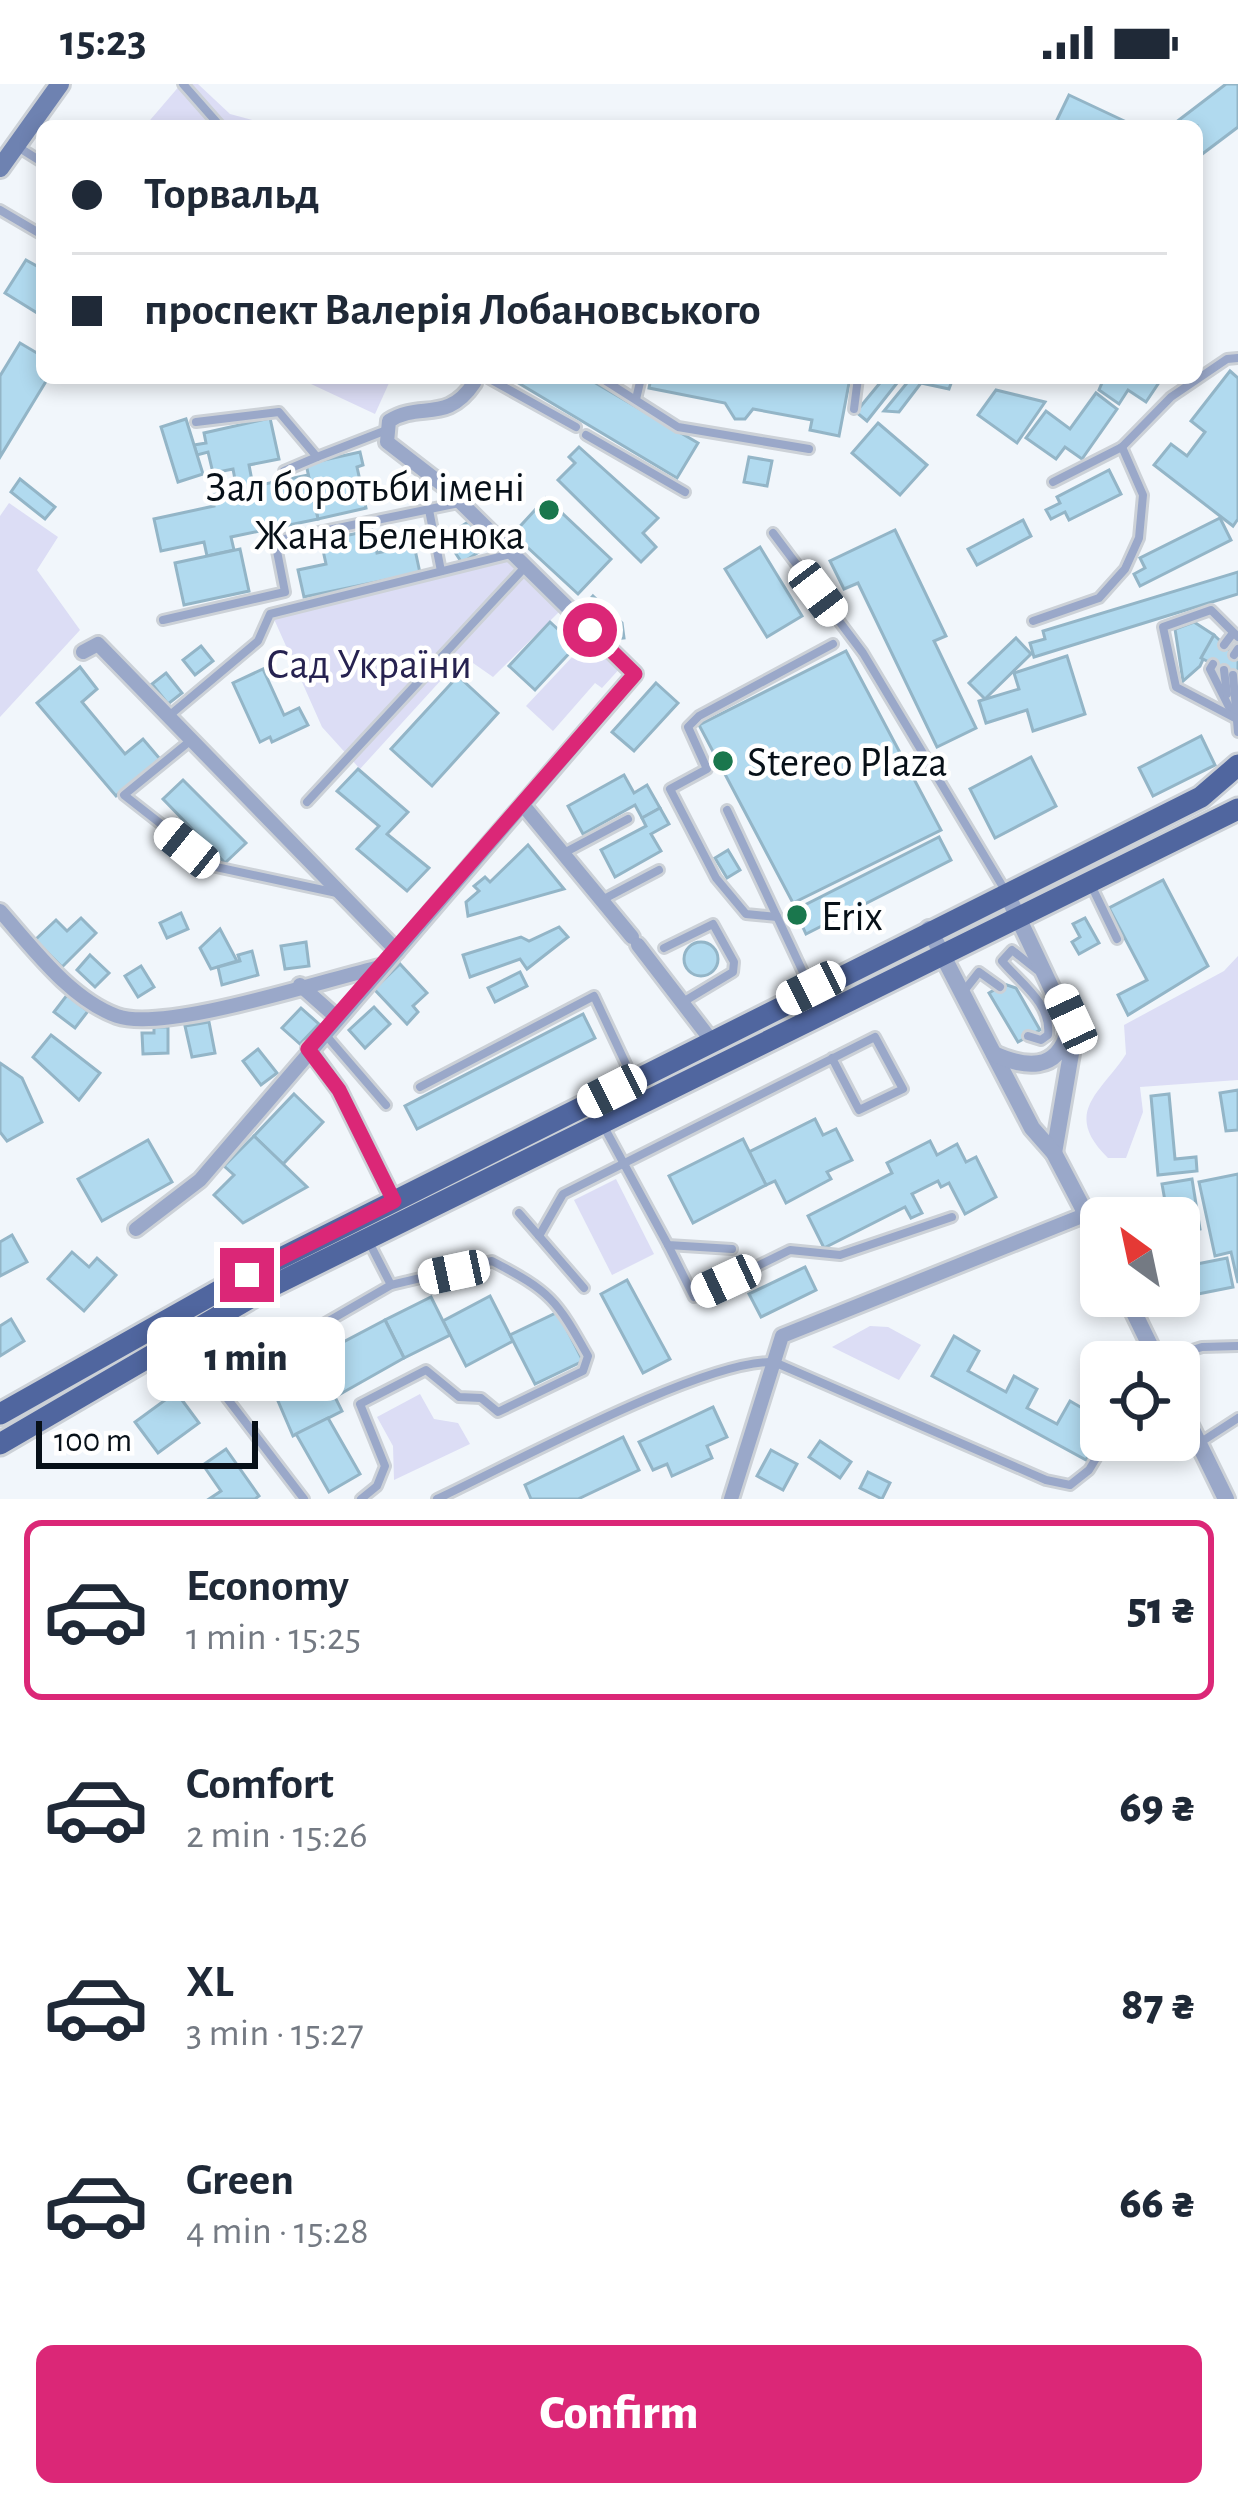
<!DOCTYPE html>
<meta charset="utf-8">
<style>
body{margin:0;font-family:"Alegreya Sans",sans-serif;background:#f6f6f7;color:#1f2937;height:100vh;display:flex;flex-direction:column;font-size:45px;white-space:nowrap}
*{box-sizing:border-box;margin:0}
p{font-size:39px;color:#747a83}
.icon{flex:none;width:66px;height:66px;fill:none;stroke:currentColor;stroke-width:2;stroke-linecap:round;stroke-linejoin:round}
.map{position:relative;height:1415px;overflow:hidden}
.drawer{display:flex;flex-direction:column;background:#fff;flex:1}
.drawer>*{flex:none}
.banner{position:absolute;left:36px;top:36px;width:1167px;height:264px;border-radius:18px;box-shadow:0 6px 18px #0003;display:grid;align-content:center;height:264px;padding:0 36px;background:#fff}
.needle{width:78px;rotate:327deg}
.tools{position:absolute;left:1080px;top:1113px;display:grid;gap:24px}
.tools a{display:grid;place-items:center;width:120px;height:120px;border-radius:18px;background:#fff;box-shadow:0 6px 18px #0003;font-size:60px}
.scale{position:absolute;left:36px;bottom:30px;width:222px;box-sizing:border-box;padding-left:12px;border:6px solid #071018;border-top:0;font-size:33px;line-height:42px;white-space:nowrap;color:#071018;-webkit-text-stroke:9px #fff;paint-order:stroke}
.end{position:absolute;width:54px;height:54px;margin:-27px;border:15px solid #db2777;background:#fff;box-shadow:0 0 0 6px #fff}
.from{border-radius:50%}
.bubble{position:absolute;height:84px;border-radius:18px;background:#fff;box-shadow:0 6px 18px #0003;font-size:39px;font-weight:800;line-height:84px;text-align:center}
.car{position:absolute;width:36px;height:72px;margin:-36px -18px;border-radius:15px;box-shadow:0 0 9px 3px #0007;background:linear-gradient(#fff 24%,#345 0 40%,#fff 0 76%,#345 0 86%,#fff 0)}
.banner b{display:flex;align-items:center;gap:42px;height:114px;font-size:45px}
.banner b+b{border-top:3px solid #e0e1e3}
.banner i{width:30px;height:30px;background:#1f2937}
ul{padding:21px 0 0;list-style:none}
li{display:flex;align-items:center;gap:36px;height:180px;margin:0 24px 18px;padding:0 12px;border:6px solid transparent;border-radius:18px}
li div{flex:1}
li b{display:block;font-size:45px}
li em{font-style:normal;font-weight:800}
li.on{border-color:#db2777}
li>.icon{width:108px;height:108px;stroke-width:1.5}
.button{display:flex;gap:24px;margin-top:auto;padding:24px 36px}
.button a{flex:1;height:138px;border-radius:18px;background:#db2777;color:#fff;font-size:48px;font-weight:800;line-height:138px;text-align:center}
.status{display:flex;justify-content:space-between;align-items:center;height:84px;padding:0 60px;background:#fff;direction:ltr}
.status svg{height:33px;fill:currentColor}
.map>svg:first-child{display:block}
</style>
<div class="status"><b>15:23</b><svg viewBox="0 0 49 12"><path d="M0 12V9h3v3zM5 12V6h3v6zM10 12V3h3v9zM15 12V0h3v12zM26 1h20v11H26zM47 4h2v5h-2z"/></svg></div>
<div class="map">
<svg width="1238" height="1415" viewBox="0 0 1238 1415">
<rect width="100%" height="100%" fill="#f1f6fb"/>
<g fill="#dcddf5">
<polygon points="181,0 198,0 230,30 274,42 145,42"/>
<polygon points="314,294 377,294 389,299 375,330 311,300"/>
<polygon points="9,419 58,453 37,486 80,546 0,633 0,432"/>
<polygon points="508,475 560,527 493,593 463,572 360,685 322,643 274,535"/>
<polygon points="590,554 621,583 602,604 595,599 553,647 526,622"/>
<path d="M1238,872V996L1140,1003L1143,1028L1126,1074H1108C1061,1028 1102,1008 1126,970L1124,941L1224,887Z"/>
<polygon points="616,1095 654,1170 612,1191 574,1116"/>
<polygon points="870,1242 888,1243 921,1261 899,1296 832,1263"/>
<polygon points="420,1310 434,1335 458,1339 470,1360 394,1396 393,1362 377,1333"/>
</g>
<g fill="#b1daef" stroke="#93b5c7" stroke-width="3">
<polygon points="1226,0 1238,0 1238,43 1197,74 1197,42 1171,42"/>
<polygon points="1069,11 1135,42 1054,42"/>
<polygon points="26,176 42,185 42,232 5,209"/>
<polygon points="20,259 42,272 42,294 48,294 0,373 0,292"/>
<polygon points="1230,287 1238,294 1238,435 1233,442 1154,381 1171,360 1187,372 1205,348 1191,337"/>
<polygon points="510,294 587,294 698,359 677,394"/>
<polygon points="651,294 850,294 839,352 810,346 812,336 753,325 745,335 735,335 725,319 649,304"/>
<polygon points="884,294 901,294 867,337 856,328"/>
<polygon points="911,294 953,294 949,305 921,299 899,328 884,327"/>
<polygon points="1104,294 1162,294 1146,318 1128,306 1119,320 1099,306"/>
<polygon points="996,306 1045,318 1017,359 978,331"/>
<polygon points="1096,309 1117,325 1082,375 1065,363 1056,375 1026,354 1046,327 1070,345"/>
<polygon points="270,334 279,375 249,381 253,402 237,406 233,385 213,389 208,368 197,371 194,361 206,359 204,349"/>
<polygon points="186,335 203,390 178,398 161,343"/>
<polygon points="878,339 927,381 900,411 852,369"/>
<polygon points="579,363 658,434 643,449 656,463 641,478 558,396 575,379 569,373"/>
<polygon points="360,368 363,381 357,383 366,424 318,435 306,380"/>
<polygon points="749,373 772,377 767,402 744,398"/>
<polygon points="1109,386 1121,410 1069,436 1065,428 1051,435 1046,426 1060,419 1057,413"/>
<polygon points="308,391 318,435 231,453 234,466 207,472 204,458 161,467 154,435 214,422 212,411"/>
<polygon points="20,395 55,423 45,435 11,408"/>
<polygon points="546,414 611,475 578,510 513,450"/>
<polygon points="1220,434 1231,456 1140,502 1134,490 1145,484 1140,474"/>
<polygon points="471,436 488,462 462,479 445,453"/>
<polygon points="1023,436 1031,452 977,481 968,465"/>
<polygon points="372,446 377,469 396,465 393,450 411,447 420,489 304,513 298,486 326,480 321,457"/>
<polygon points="895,446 946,552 934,557 976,644 937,663 858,499 844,505 830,477"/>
<polygon points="760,463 802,532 767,553 725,485"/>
<polygon points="240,465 249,507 184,521 175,479"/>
<polygon points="1238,488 1238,510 1034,573 1030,559 1045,555 1043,547"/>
<polygon points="593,512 622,539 624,554 614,555 614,548 585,521"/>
<polygon points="550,538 576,562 535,606 509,582"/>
<polygon points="1194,538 1214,551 1200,582 1183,597 1175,545"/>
<polygon points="1214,551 1238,574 1238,593 1201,574"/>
<polygon points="1016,554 1031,570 985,615 969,599"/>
<polygon points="201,562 213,577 195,591 183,576"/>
<polygon points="846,567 941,746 793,819 699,641"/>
<polygon points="1067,572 1085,630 1033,647 1027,626 986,639 979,617 1019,605 1014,589"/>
<polygon points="80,583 97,605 82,618 125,670 143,655 160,675 116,712 37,619"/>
<polygon points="263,585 284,631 299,624 308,641 272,658 270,653 260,658 233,599"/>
<polygon points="166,589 182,609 168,620 152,600"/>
<polygon points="458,592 498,629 432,702 391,665"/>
<polygon points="656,599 678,619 634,667 612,648"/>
<polygon points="1201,652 1215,681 1153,712 1139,684"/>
<polygon points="1031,673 1056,722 995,754 970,705"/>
<polygon points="358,685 408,728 387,750 429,784 407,807 357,765 379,742 337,707"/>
<polygon points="624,691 634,709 647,701 660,724 642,734 635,721 583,750 568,722"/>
<polygon points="183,696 246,759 225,779 163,715"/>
<polygon points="660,724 669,740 651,750 661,767 615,793 601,766 646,742 642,734"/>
<polygon points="939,753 951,776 806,850 795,826"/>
<polygon points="528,761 564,805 468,832 466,818 479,807 474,802 485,793 490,798"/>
<polygon points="728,766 740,786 727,794 715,774"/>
<polygon points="1163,796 1208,882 1128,931 1118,911 1147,896 1109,824"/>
<polygon points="181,829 188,845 167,854 160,839"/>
<polygon points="81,834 96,849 62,883 35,856 56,836 67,847"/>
<polygon points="1085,834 1099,859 1079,870 1072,858 1080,853 1073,840"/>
<polygon points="559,843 568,853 527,885 520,875 470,893 463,871 521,853 529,857"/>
<polygon points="220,845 237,877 211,885 200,864"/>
<polygon points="306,858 309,882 285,885 281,862"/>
<circle cx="701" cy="875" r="17"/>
<polygon points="252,867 258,891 222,901 218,883 240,877 238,871"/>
<polygon points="90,871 109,889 95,903 77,886"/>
<polygon points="400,880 427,909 413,922 418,928 407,940 374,905"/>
<polygon points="141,882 154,903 138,913 125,892"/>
<polygon points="520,888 527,902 495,918 488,904"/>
<polygon points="1004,900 1016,904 1040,946 1018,958 989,909"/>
<polygon points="67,911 88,927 75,944 54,928"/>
<polygon points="374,923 390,940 365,964 349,946"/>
<polygon points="301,924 319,940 300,960 282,944"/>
<polygon points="583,930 595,954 417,1045 405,1022"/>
<polygon points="209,938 215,969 192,973 185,942"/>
<polygon points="154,943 168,943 168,969 143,970 142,949 154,949"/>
<polygon points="51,951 100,989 79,1016 33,973"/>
<polygon points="258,965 277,989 261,1001 243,977"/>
<polygon points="0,979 22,994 42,1038 7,1057 0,1048"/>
<polygon points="1238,1006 1238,1046 1226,1047 1220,1009"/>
<polygon points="294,1010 323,1038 283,1080 254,1052"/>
<polygon points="1169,1010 1175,1075 1196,1073 1197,1087 1158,1091 1151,1012"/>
<polygon points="815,1035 823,1051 836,1045 852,1076 827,1088 831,1095 786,1119 775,1097 766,1101 749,1068"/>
<polygon points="254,1052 307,1103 243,1139 214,1111 234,1091 224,1082"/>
<polygon points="743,1055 766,1101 693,1139 669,1092"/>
<polygon points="148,1056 172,1098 102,1137 78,1095"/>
<polygon points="930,1057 937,1071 957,1060 966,1078 976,1073 996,1113 965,1130 949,1099 941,1103 938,1097 912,1110 922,1129 911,1134 905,1123 824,1164 808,1132 892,1089 887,1079"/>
<polygon points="1238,1090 1238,1199 1231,1168 1215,1172 1199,1098"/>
<polygon points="1192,1095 1200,1145 1179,1149 1179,1134 1168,1134 1162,1100"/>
<polygon points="12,1151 27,1178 0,1192 0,1158"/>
<polygon points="72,1168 89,1183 97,1174 116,1191 84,1227 48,1195"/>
<polygon points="1227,1174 1233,1203 1188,1212 1182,1183"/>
<polygon points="805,1183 816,1206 761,1233 749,1210"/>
<polygon points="627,1196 670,1275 643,1289 601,1210"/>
<polygon points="490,1212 513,1257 466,1282 443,1237"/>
<polygon points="431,1213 450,1251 404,1274 385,1236"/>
<polygon points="558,1228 583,1277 535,1300 510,1251"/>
<polygon points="11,1235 24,1257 0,1272 0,1242"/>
<polygon points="385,1236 404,1274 335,1313 315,1273"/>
<polygon points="954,1252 979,1267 968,1287 1006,1308 1014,1292 1037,1305 1027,1324 1057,1340 1070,1317 1101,1335 1101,1348 1086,1376 932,1292"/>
<polygon points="315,1273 342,1327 293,1352 272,1303 287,1283"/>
<polygon points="176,1308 199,1339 158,1369 135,1338"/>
<polygon points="713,1323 727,1353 707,1362 712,1374 672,1392 667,1380 653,1386 639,1358"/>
<polygon points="328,1334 360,1390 329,1408 296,1350"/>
<polygon points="623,1353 639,1386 578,1415 531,1415 525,1401"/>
<polygon points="820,1357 851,1378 840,1394 809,1373"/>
<polygon points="226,1365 259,1412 255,1415 209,1415 221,1407 203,1381"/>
<polygon points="771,1366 797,1380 783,1406 757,1392"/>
<polygon points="868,1388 890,1399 882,1415 860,1404"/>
</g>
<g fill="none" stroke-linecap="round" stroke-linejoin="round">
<defs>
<g id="service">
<polyline points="183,0 220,42"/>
<polyline points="18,63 42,78"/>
<polyline points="0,126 39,149 42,145"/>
<polyline points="488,294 576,343"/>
<polyline points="601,294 678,343 809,365"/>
<polyline points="636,315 641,294"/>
<polyline points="854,325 858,294"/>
<polyline points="196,338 279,328 317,373 384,347"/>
<polyline points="586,351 685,408"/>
<polyline points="284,387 317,373"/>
<polyline points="1053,398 1122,363 1171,313 1227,275 1238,274"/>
<polyline points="429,426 441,487"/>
<polyline points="773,449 863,569 1006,808"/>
<polyline points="163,536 285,508 275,457 459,419"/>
<polyline points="1033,537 1099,514 1125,485 1139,454 1143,411 1122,363"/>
<polyline points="1224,561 1233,549"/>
<polyline points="1234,571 1238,565"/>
<polyline points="1213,580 1210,585 1234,633"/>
<polyline points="1224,586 1227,610"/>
<polyline points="1233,591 1238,648"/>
<polyline points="170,631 258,557 270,530 511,470"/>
<polyline points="1235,634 1176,603 1163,543 1211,526 1238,553"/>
<polyline points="190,657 124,711 216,783 337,809"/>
<polyline points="307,718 526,482"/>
<polyline points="727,726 810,903"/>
<polyline points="562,770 628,735"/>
<polyline points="1092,803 1117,855"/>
<polyline points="602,816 659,786"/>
<polyline points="777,833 746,830 716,794 670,705 707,685 688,643 699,632 833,560"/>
<polyline points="664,864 713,840 734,878 733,888 683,918"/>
<polyline points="964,907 979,888 1000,903"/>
<polyline points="324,949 386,1021"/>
<path d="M1028,952L1041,956L1048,951C1052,919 1018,897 1002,877L1012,866L1037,886"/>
<polyline points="420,1003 594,912 633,995"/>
<polyline points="591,1019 668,1161 732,1165"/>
<polyline points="519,1129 584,1204"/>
<polyline points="539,1152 563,1110 875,953 903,1005 859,1026 832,974"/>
<polyline points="370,1160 391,1201"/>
<polyline points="668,1161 694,1213 790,1166 840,1171 952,1133"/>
<polyline points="181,1254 304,1415"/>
<polyline points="1158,1277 1202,1263 1238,1262"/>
<path d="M216,1302L391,1201L492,1177C551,1208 556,1215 588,1272L583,1287L498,1328L481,1314L459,1313L426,1286L360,1320L385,1382L377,1402L361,1415"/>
<polyline points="1201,1358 1238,1334"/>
<path d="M437,1415C510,1381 704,1275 774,1278L1046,1396L1070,1401L1089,1386L1107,1356"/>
</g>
<g id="minor">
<polyline points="83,568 98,560 397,867"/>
<polyline points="523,721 632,853"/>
<path d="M0,827C32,863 70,915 117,932C165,949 324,896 380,883"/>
<polyline points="638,861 711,956"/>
<polyline points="300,901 336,933"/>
<polyline points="309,965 339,1006 394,1117"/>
<path d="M136,1145L200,1096L635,590L444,402L387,358L389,337C420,317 447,340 474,299L471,294"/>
<polyline points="731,1415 782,1252 1087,1130"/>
</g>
<g id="tertiary">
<polyline points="1006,808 1074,952 1054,1069"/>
<polyline points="929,845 1032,1044 1054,1069 1101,1159"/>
<path d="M994,970C1025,984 1057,988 1068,948"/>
<polyline points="1126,1212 1158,1278"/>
<polyline points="1179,1319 1226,1415"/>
</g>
<polyline id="secondary" points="0,84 60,0"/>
<g id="primary">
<polyline points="0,1330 247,1191 1201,713 1238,681"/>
<polyline points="0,1360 262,1207 1238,725"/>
</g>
</defs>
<use href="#service" stroke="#ccd1d7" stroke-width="14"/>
<use href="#minor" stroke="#ccd1d7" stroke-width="20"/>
<use href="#tertiary" stroke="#ccd1d7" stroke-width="22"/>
<use href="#secondary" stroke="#ccd1d7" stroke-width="24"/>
<use href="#primary" stroke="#ccd1d7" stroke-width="27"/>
<use href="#service" stroke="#9aa8c9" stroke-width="8"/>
<use href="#minor" stroke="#9aa8c9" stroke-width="14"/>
<use href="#tertiary" stroke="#9aa8c9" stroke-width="16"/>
<use href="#secondary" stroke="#6e82b1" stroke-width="18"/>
<use href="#primary" stroke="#50669f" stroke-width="21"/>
</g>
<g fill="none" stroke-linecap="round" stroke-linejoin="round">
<polyline stroke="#db2777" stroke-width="15" points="247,1191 394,1117 339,1006 308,965 635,590 590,546"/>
</g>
<g fill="#1a774d" stroke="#fff" stroke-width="4.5">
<circle cx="549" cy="426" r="12"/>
<circle cx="723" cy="677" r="12"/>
<circle cx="797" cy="831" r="12"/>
</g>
<g text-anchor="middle" stroke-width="9" stroke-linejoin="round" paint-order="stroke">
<g font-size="42" fill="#071018" stroke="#fff" text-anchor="start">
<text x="525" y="417" text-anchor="end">Зал боротьби імені<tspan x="525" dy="48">Жана Беленюка</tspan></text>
<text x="747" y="692">Stereo Plaza</text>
<text x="821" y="846">Erix</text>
</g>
<g font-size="42" fill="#262250" stroke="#fff">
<text x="369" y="594">Сад України</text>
</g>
</g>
</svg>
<div class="tools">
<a><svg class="needle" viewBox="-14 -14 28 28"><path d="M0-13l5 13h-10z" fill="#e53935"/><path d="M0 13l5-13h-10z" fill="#747a83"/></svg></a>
<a><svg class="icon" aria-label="locate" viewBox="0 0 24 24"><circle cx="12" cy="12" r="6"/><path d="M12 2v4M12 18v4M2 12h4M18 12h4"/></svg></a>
</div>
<div class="scale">100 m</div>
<i class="end from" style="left:590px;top:546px"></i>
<i class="end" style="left:247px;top:1191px"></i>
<div class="bubble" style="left:147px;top:1233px;width:198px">1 min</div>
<i class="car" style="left:818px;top:509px;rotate:143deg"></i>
<i class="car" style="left:187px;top:764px;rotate:309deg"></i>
<i class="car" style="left:811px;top:904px;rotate:243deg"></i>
<i class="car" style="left:1071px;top:935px;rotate:335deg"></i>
<i class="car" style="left:612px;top:1007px;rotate:243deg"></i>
<i class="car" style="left:454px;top:1188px;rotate:258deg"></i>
<i class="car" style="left:726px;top:1197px;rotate:245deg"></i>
<div class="banner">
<b><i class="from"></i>Торвальд</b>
<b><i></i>проспект Валерія Лобановського</b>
</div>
</div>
<section class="drawer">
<ul>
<li class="on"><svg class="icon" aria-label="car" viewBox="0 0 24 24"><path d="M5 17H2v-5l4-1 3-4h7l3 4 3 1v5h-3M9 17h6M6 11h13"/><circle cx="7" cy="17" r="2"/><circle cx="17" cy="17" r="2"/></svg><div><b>Economy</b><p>1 min · 15:25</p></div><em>51 ₴</em></li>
<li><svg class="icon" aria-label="car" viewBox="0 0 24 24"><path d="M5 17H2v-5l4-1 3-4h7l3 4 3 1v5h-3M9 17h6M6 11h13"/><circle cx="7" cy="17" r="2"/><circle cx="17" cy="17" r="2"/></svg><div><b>Comfort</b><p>2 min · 15:26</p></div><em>69 ₴</em></li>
<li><svg class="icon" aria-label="car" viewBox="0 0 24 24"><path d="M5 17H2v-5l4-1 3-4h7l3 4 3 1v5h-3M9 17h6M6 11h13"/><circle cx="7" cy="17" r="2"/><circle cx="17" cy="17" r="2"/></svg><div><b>XL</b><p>3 min · 15:27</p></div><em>87 ₴</em></li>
<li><svg class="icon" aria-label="car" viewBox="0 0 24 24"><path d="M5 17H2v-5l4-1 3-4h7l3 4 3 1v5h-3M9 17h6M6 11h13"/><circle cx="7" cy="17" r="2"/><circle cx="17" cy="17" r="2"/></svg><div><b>Green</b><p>4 min · 15:28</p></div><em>66 ₴</em></li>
</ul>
<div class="button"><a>Confirm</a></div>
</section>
